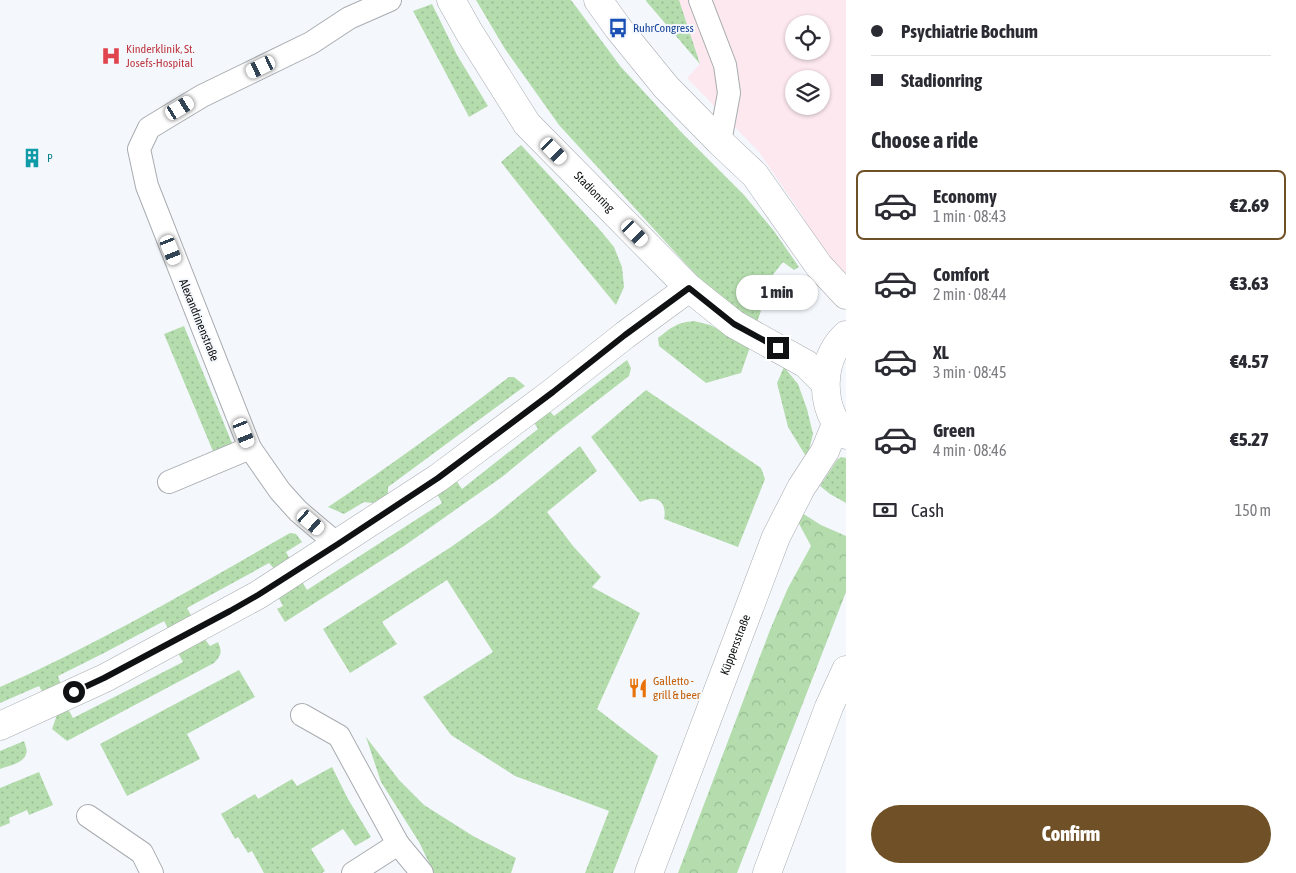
<!DOCTYPE html>
<meta charset="utf-8">
<style>
body{margin:0;font-family:"Asap Condensed",sans-serif;background:#f7f7f7;color:#2b2b33;height:100vh;display:flex;flex-direction:column;font-size:19px;white-space:nowrap}
*{box-sizing:border-box;margin:0}
p{font-size:16px;color:#7c7c81}
.icon{flex:none;width:28px;height:28px;fill:none;stroke:currentColor;stroke-width:2;stroke-linecap:round;stroke-linejoin:round}
.map{position:relative;flex:1;overflow:hidden}
.drawer{display:flex;flex-direction:column;background:#fff;width:450px}
.drawer>*{flex:none}
.top-card{display:grid;align-content:center;height:110px;padding:0 25px;background:#fff}
.buttons{position:absolute;left:785px;top:15px;display:grid;gap:10px}
.buttons a{display:grid;place-items:center;width:45px;height:45px;border-radius:50%;background:#fff;box-shadow:0 1px 4px #0004;font-size:25px}
.end{position:absolute;width:22px;height:22px;margin:-11px;border:6px solid #0f1112;background:#fff;box-shadow:0 0 0 2px #fff}
.from{border-radius:50%}
.bubble{position:absolute;height:35px;border-radius:18px;background:#fff;box-shadow:0 1px 4px #0004;font-size:16px;font-weight:800;line-height:35px;text-align:center}
.car{position:absolute;width:15px;height:30px;margin:-15px -8px;border-radius:6px;box-shadow:0 0 4px 1px #0007;background:linear-gradient(#fff 24%,#345 0 40%,#fff 0 76%,#345 0 86%,#fff 0)}
.top-card b{display:flex;align-items:center;gap:18px;height:48px;font-size:19px}
.top-card b+b{border-top:1px solid #e1e1e2}
.top-card i{width:12px;height:12px;background:#2b2b33}
ul{padding:0;list-style:none}
li{display:flex;align-items:center;gap:15px;height:70px;margin:0 10px 8px;padding:0 15px;border:2px solid transparent;border-radius:8px}
li div{flex:1}
li b{display:block;font-size:19px}
li em{font-style:normal;font-weight:800}
li.selected{border-color:#705026}
li>.icon{width:45px;height:45px;stroke-width:1.5}
h2{padding:0 25px;font-size:22px;line-height:60px}
.pay{display:flex;align-items:center;gap:12px;height:55px;padding:0 25px;font-size:19px}
.pay p{margin-inline-start:auto}
.cta{display:flex;gap:10px;margin-top:auto;padding:10px 25px}
.cta a{flex:1;height:58px;border-radius:30px;background:#705026;color:#fff;font-size:20px;font-weight:800;line-height:58px;text-align:center}
main{display:flex;flex:1;min-height:0}
.map>svg:first-child{display:block}
</style>
<main>
<div class="map">
<svg width="846" height="873" viewBox="0 0 846 873">
<defs>
<pattern id="grass-dots" width="8" height="8" patternUnits="userSpaceOnUse" patternTransform="scale(1.25)"><rect width="8" height="8" fill="#b4dcad"/><path d="M2 2h.1M6 6h.1" fill="none" stroke="#9abc94" stroke-width="1.8" stroke-linecap="round"/></pattern>
<pattern id="park-crowns" width="20" height="18" patternUnits="userSpaceOnUse" patternTransform="scale(1.25)"><rect width="20" height="18" fill="#b4dcad"/><path d="M2 6a3 3 0 1 1 6 0M12 15a3 3 0 1 1 6 0" fill="none" stroke="#9abc94"/></pattern>
</defs>
<rect width="100%" height="100%" fill="#f4f8fd"/>
<path fill="#fce8ee" fill-rule="evenodd" d="M679,0H846V274L821,248L802,215L759,152L687,78L700,64ZM794,24H821V51H794ZM794,79H821V106H794Z"/>
<g fill="url(#grass-dots)">
<polygon points="476,0 571,0 621,67 681,132 744,195 774,231 799,267 794,270 783,262 751,302 761,311 757,322 736,310 717,296 684,262 559,125 505,49"/>
<polygon points="646,0 679,0 700,64 646,1"/>
<polygon points="432,4 457,55 488,106 469,117 413,11"/>
<polygon points="521,145 600,230 614,247 622,267 624,287 616,305 557,233 501,162"/>
<path d="M694,321L710,325L750,347L741,373L706,383L659,346L658,338C672,327 676,323 694,321Z"/>
<polygon points="184,326 234,448 215,456 164,334"/>
<polygon points="627,360 631,368 629,376 557,432 502,477 404,546 285,622 277,609 283,606 277,595 301,580 307,590 442,503 437,494 456,480 462,489 538,429 533,421 548,409 554,416"/>
<polygon points="784,367 798,384 807,409 813,434 807,458 788,427 777,383"/>
<path d="M509,377H514L525,386L388,487V494C381,502 375,504 364,502L344,514L328,507C390,466 450,422 509,377Z"/>
<path d="M646,390L761,468L765,479L738,547L664,519C666,511 664,499 653,499C649,498 644,501 640,502L591,437Z"/>
<polygon points="580,446 597,471 547,512 573,546 601,577 592,587 640,613 597,709 658,756 613,873 585,873 609,811 515,776 451,735 423,697 493,652 447,580 382,622 397,644 350,673 323,629 451,547 493,517"/>
<polygon points="841,457 846,458 846,503 830,494 820,486 837,460"/>
<path d="M290,533L296,534L302,542L286,552L291,561L277,572L269,563L187,608L193,619L170,632L164,621L104,653L58,676L61,685L44,695L39,686L0,703V687C100,643 195,587 290,533Z"/>
<path d="M204,638L210,646L218,642C222,651 222,655 214,663L67,741L52,729L58,712L67,707L73,718L183,662L178,653Z"/>
<polygon points="239,670 255,697 187,734 200,759 127,796 100,744"/>
<polygon points="366,737 399,780 424,805 473,836 516,858 511,873 434,873 419,842 381,782"/>
<path d="M24,741C25,745 28,750 26,754C24,763 8,766 0,769V751Z"/>
<polygon points="332,767 348,799 371,837 355,846 343,829 311,849 325,871 322,873 264,873 252,851 248,853 238,837 235,839 221,814 255,794 258,799 292,779 297,786"/>
<polygon points="39,772 53,805 29,815 27,810 9,818 10,823 0,827 0,788"/>
</g>
<polygon fill="url(#park-crowns)" points="802,513 821,525 846,536 846,592 737,873 678,873 770,630 788,588 811,546 797,520"/>
<g fill="none" stroke-linecap="round" stroke-linejoin="round">
<defs>
<g id="lane">
<polyline points="700,0 725,65 729,93 720,142"/>
<polyline points="169,482 250,448"/>
<polyline points="337,544 298,511 280,491 250,448 147,186 139,149 149,128 202,96 311,43 349,18 390,0"/>
<polyline points="302,715 339,736 398,844"/>
<polyline points="88,816 142,853 152,873"/>
<polyline points="353,873 398,844 422,873"/>
</g>
<g id="street">
<polyline points="0,726 105,678 258,595 438,478 553,392 625,335 689,288"/>
<path id="s1" d="M649,873L776,537L801,488L825,451L836,424"/>
<polyline points="767,873 829,707 846,670"/>
</g>
<g id="secondary">
<path id="s2" d="M451,0L469,32L527,124L689,288L734,324L806,364L825,383"/>
<polyline points="598,0 618,28 666,87 720,142 755,175 819,266 846,295"/>
<path d="M846,335C843,338 840,341 838,344C822,366 822,400 836,423C838,427 843,431 846,435"/>
</g>
</defs>
<use href="#lane" stroke="#a8acb0" stroke-width="24"/>
<use href="#street" stroke="#a8acb0" stroke-width="29"/>
<use href="#secondary" stroke="#a8acb0" stroke-width="29"/>
<use href="#lane" stroke="#fff" stroke-width="22"/>
<use href="#street" stroke="#fff" stroke-width="28"/>
<use href="#secondary" stroke="#fff" stroke-width="28"/>
</g>
<g fill="none" stroke-linecap="round" stroke-linejoin="round">
<polyline stroke="#0f1112" stroke-width="6" points="74,692 104,678 230,611 258,595 338,544 438,478 553,392 625,335 689,288 734,324 778,348"/>
</g>
<defs>
<symbol id="bus-bare" viewBox="-9 -9 18 18"><path d="M-5-6H5V4H4V6H2V4H-2V6H-4V4H-5ZM-3.5-4V0h7V-4ZM-3.5 1.2v1.5H-2V1.2ZM2 1.2v1.5H3.5V1.2Z" fill="#1a4fb4" stroke="#f4f8fd" stroke-width="2.5" paint-order="stroke"/></symbol>
<symbol id="hospital-bare" viewBox="-9 -9 18 18"><path d="M-5-5h3v3.5h4V-5h3V5h-3V1.5h-4V5h-3Z" fill="#e0444e" stroke="#f4f8fd" stroke-width="2.5" paint-order="stroke"/></symbol>
<symbol id="building-bare" viewBox="-9 -9 18 18"><path d="M-4-6H4V6H1V3H-1V6H-4ZM-2.5-4.3h1.7v1.8h-1.7ZM.8-4.3h1.7v1.8H.8ZM-2.5-1h1.7V.8h-1.7ZM.8-1h1.7V.8H.8Z" fill="#0f9aa8" stroke="#f4f8fd" stroke-width="2.5" paint-order="stroke"/></symbol>
<symbol id="restaurant-bare" viewBox="-9 -9 18 18"><path d="M-5-6h1v4h1v-4h1v4h1v-4h1v5L-1.5 .5V6h-2V.5L-5-1ZM5-6V6H3V1.5H1.5Q1.5-4 5-6Z" fill="#e8710a" stroke="#f4f8fd" stroke-width="2.5" paint-order="stroke"/></symbol>
</defs>
<g fill-rule="evenodd">
<use href="#bus-bare" x="604" y="14" width="28" height="28"/>
<use href="#hospital-bare" x="97" y="42" width="28" height="28"/>
<use href="#building-bare" x="18" y="144" width="28" height="28"/>
<use href="#restaurant-bare" x="624" y="674" width="28" height="28"/>
</g>
<g text-anchor="middle" stroke-width="4" stroke-linejoin="round" paint-order="stroke">
<g font-size="12" fill="#164399" stroke="#f4f8fd" text-anchor="start">
<text x="633" y="32">RuhrCongress</text>
</g>
<g font-size="12" fill="#be3a42" stroke="#f4f8fd" text-anchor="start">
<text x="126" y="53">Kinderklinik, St.<tspan x="126" dy="14">Josefs-Hospital</tspan></text>
</g>
<g font-size="12" fill="#0d838f" stroke="#f4f8fd" text-anchor="start">
<text x="47" y="162">P</text>
</g>
<g font-size="12" fill="#0f1112" stroke="#f4f8fd">
<text dy="4" stroke="none"><textPath href="#s2" startOffset="241">Stadionring</textPath></text>
<text transform="translate(199 320) rotate(68)" y="4">Alexandrinenstraße</text>
<text dy="4" stroke="none"><textPath href="#s1" startOffset="244">Küppersstraße</textPath></text>
</g>
<g font-size="12" fill="#c56008" stroke="#f4f8fd" text-anchor="start">
<text x="653" y="685">Galletto -<tspan x="653" dy="14">grill &amp; beer</tspan></text>
</g>
</g>
</svg>
<div class="buttons">
<a><svg class="icon" aria-label="locate" viewBox="0 0 24 24"><circle cx="12" cy="12" r="6"/><path d="M12 2v4M12 18v4M2 12h4M18 12h4"/></svg></a>
<a><svg class="icon" aria-label="layers" viewBox="0 0 24 24"><path d="M12 4l9 5-9 5-9-5zM3 14l9 5 9-5"/></svg></a>
</div>
<i class="end from" style="left:74px;top:692px"></i>
<i class="end" style="left:778px;top:348px"></i>
<div class="bubble" style="left:736px;top:275px;width:82px">1 min</div>
<i class="car" style="left:261px;top:67px;rotate:244deg"></i>
<i class="car" style="left:180px;top:108px;rotate:59deg"></i>
<i class="car" style="left:554px;top:151px;rotate:136deg"></i>
<i class="car" style="left:635px;top:233px;rotate:136deg"></i>
<i class="car" style="left:171px;top:250px;rotate:158deg"></i>
<i class="car" style="left:244px;top:433px;rotate:158deg"></i>
<i class="car" style="left:311px;top:522px;rotate:131deg"></i>
</div>
<section class="drawer">
<div class="top-card">
<b><i class="from"></i>Psychiatrie Bochum</b>
<b><i></i>Stadionring</b>
</div>
<h2>Choose a ride</h2>
<ul>
<li class="selected"><svg class="icon" aria-label="car" viewBox="0 0 24 24"><path d="M5 17H2v-5l4-1 3-4h7l3 4 3 1v5h-3M9 17h6M6 11h13"/><circle cx="7" cy="17" r="2"/><circle cx="17" cy="17" r="2"/></svg><div><b>Economy</b><p>1 min · 08:43</p></div><em>€2.69</em></li>
<li><svg class="icon" aria-label="car" viewBox="0 0 24 24"><path d="M5 17H2v-5l4-1 3-4h7l3 4 3 1v5h-3M9 17h6M6 11h13"/><circle cx="7" cy="17" r="2"/><circle cx="17" cy="17" r="2"/></svg><div><b>Comfort</b><p>2 min · 08:44</p></div><em>€3.63</em></li>
<li><svg class="icon" aria-label="car" viewBox="0 0 24 24"><path d="M5 17H2v-5l4-1 3-4h7l3 4 3 1v5h-3M9 17h6M6 11h13"/><circle cx="7" cy="17" r="2"/><circle cx="17" cy="17" r="2"/></svg><div><b>XL</b><p>3 min · 08:45</p></div><em>€4.57</em></li>
<li><svg class="icon" aria-label="car" viewBox="0 0 24 24"><path d="M5 17H2v-5l4-1 3-4h7l3 4 3 1v5h-3M9 17h6M6 11h13"/><circle cx="7" cy="17" r="2"/><circle cx="17" cy="17" r="2"/></svg><div><b>Green</b><p>4 min · 08:46</p></div><em>€5.27</em></li>
</ul>
<div class="pay"><svg class="icon" aria-label="cash" viewBox="0 0 24 24"><path d="M3 7h18v10H3z"/><circle cx="12" cy="12" r="2"/></svg>Cash<p>150 m</p></div>
<div class="cta"><a>Confirm</a></div>
</section>
</main>
